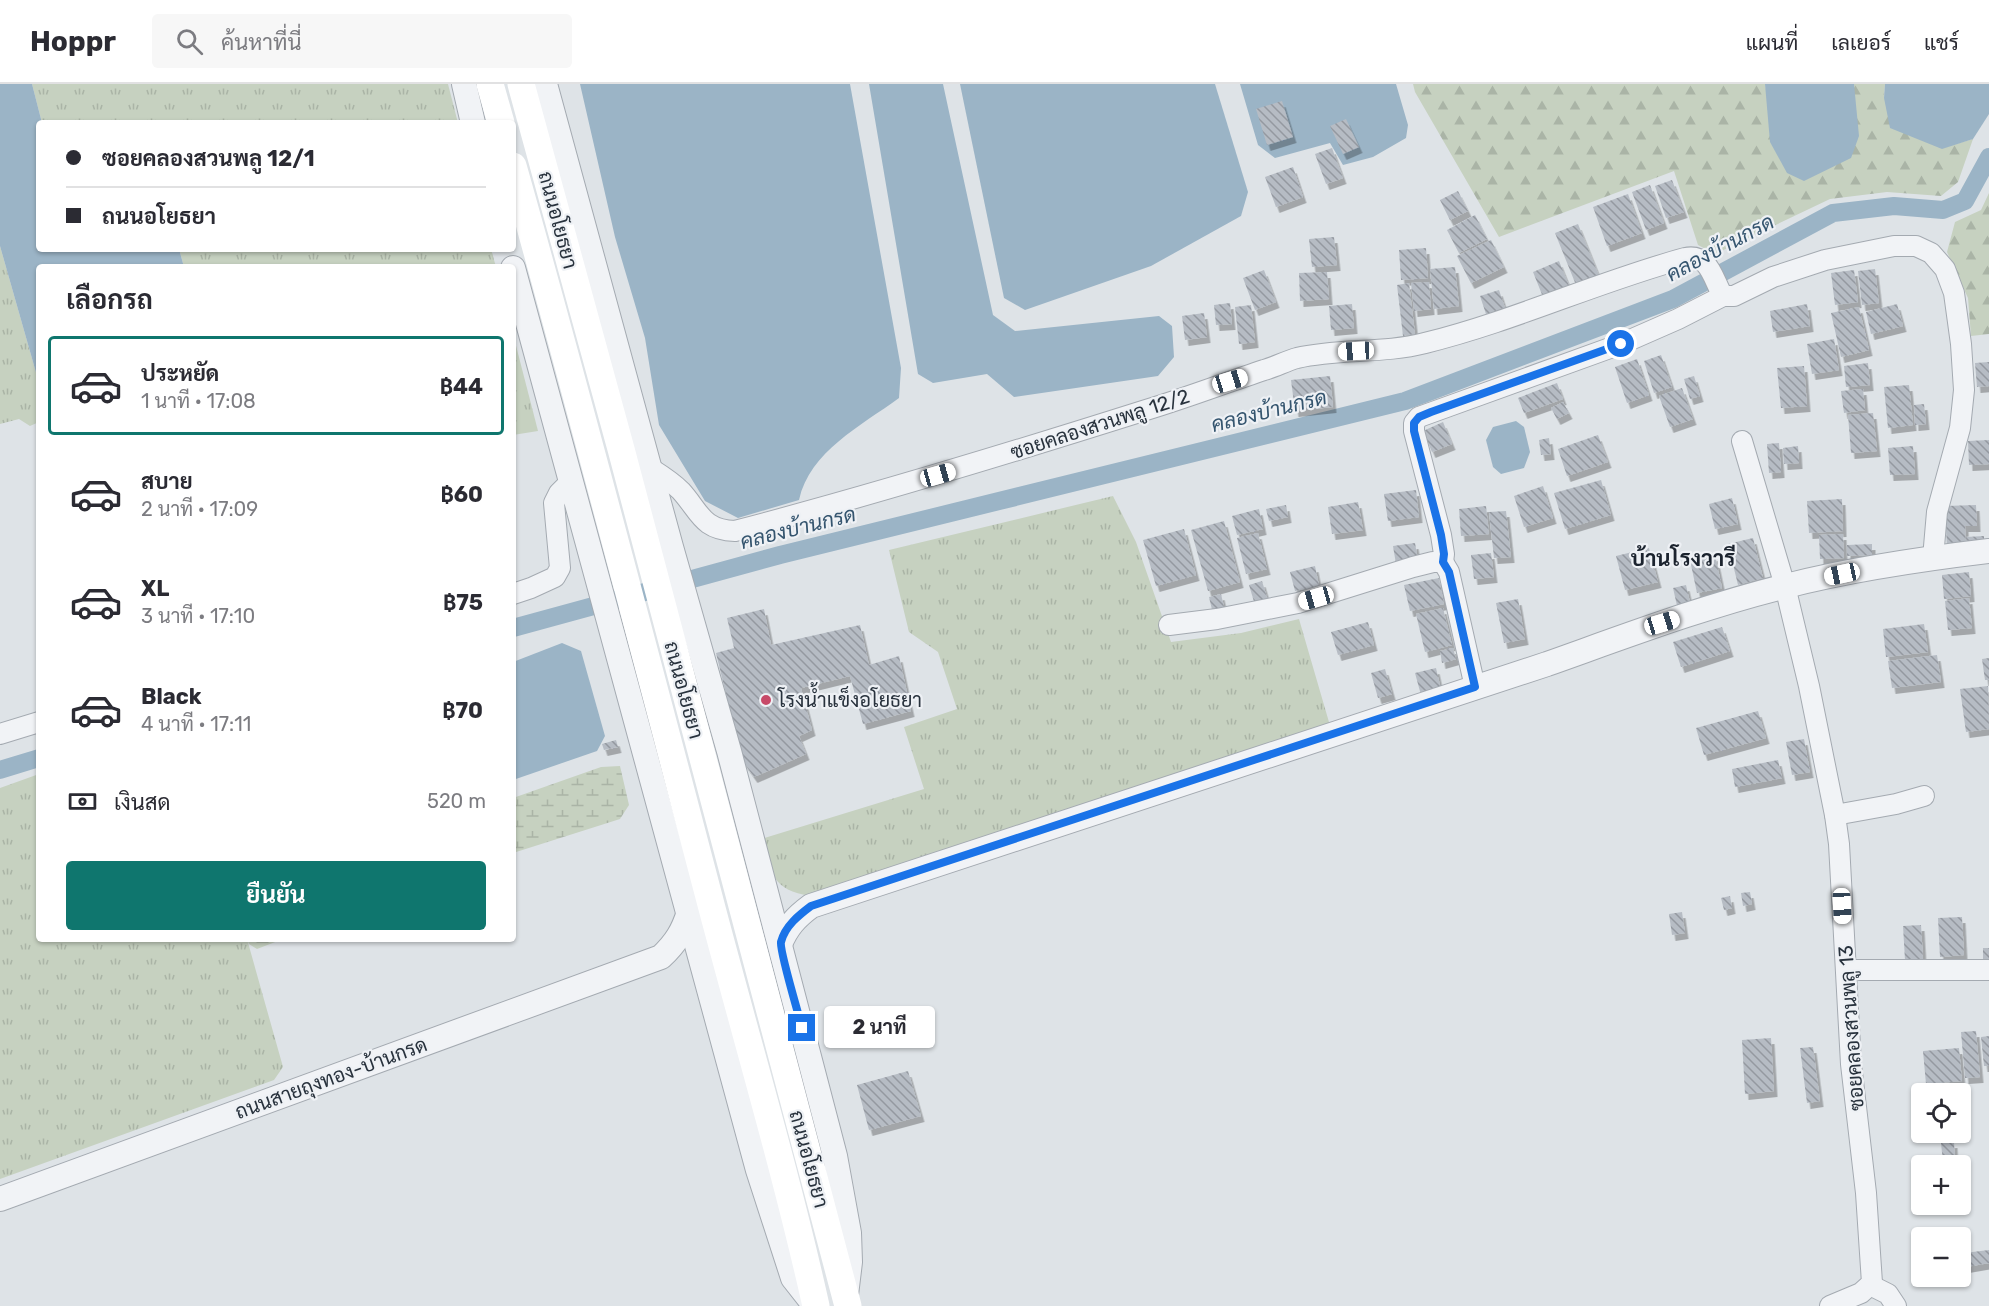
<!DOCTYPE html>
<html lang="th">
<meta charset="utf-8">
<style>
body{margin:0;font-family:Rubik,Sarabun,sans-serif;background:#f7f7f7;color:#2b2b33;height:100vh;display:flex;flex-direction:column;font-size:22px;white-space:nowrap}
*{box-sizing:border-box;margin:0}
p{font-size:20px;color:#7c7c81}
.icon{flex:none;width:33px;height:33px;fill:none;stroke:currentColor;stroke-width:2;stroke-linecap:round;stroke-linejoin:round}
.map{position:relative;flex:1;overflow:hidden}
.drawer{position:absolute;left:36px;top:180px;width:480px;height:678px;display:flex;flex-direction:column;background:#fff;border-radius:6px;box-shadow:0 2px 4px #0004}
.drawer>*{flex:none}
.hud{position:absolute;left:36px;top:36px;width:480px;height:132px;border-radius:6px;box-shadow:0 2px 4px #0004;display:grid;align-content:center;height:132px;padding:0 30px;background:#fff}
.buttons{position:absolute;left:1911px;top:999px;display:grid;gap:12px}
.buttons a{display:grid;place-items:center;width:60px;height:60px;border-radius:6px;background:#fff;box-shadow:0 2px 4px #0004;font-size:30px}
.end{position:absolute;width:27px;height:27px;margin:-14px;border:8px solid #1a73e8;background:#fff;box-shadow:0 0 0 3px #fff}
.from{border-radius:50%}
.bubble{position:absolute;height:42px;border-radius:6px;background:#fff;box-shadow:0 2px 4px #0004;font-size:20px;font-weight:700;line-height:42px;text-align:center}
.car{position:absolute;width:18px;height:36px;margin:-18px -9px;border-radius:8px;box-shadow:0 0 4px 2px #0007;background:linear-gradient(#fff 24%,#345 0 40%,#fff 0 76%,#345 0 86%,#fff 0)}
.hud b{display:flex;align-items:center;gap:21px;height:57px;font-size:22px}
.hud b+b{border-top:2px solid #e1e1e2}
.hud i{width:15px;height:15px;background:#2b2b33}
ul{padding:0;list-style:none}
li{display:flex;align-items:center;gap:18px;height:99px;margin:0 12px 9px;padding:0 18px;border:3px solid transparent;border-radius:6px}
li div{flex:1}
li b{display:block;font-size:22px}
li em{font-style:normal;font-weight:700}
li.current{border-color:#0f766e}
li>.icon{width:54px;height:54px;stroke-width:1.5}
h2{padding:0 30px;font-size:27px;line-height:72px}
.pay{display:flex;align-items:center;gap:15px;height:66px;padding:0 30px;font-size:22px}
.pay p{margin-inline-start:auto}
.action{display:flex;gap:12px;margin-top:auto;padding:12px 30px}
.action a{flex:1;height:69px;border-radius:6px;background:#0f766e;color:#fff;font-size:24px;font-weight:700;line-height:69px;text-align:center}
header{display:flex;align-items:center;gap:36px;box-sizing:border-box;height:84px;padding:0 30px;background:#fff;border-bottom:2px solid #e1e1e2}
header strong{font-size:28px}
nav{display:flex;gap:33px;margin-inline-start:auto;font-size:21px}
.search{width:420px;height:54px;background:#f7f7f7;display:flex;align-items:center;gap:15px;box-sizing:border-box;padding:0 21px;border-radius:6px;color:#7c7c81;font-size:22px}
.map>svg:first-child{display:block}
</style>
<header>
<strong>Hoppr</strong>
<div class="search"><svg class="icon" aria-label="search" viewBox="0 0 24 24"><circle cx="10" cy="10" r="6"/><path d="M15 15l6 6"/></svg>ค้นหาที่นี่</div>
<nav><a>แผนที่</a><a>เลเยอร์</a><a>แชร์</a></nav>
</header>
<div class="map">
<svg width="1989" height="1222" viewBox="0 0 1989 1222">
<defs>
<pattern id="grass-tufts" width="24" height="20" patternUnits="userSpaceOnUse" patternTransform="scale(1.5)"><rect width="24" height="20" fill="#c6d1c0"/><path d="M3 7l-1-3M5 7V3M7 7l1-3M15 17l-1-3M17 17v-4M19 17l1-3" fill="none" stroke="#aab4a6"/></pattern>
<pattern id="forest-firs" width="22" height="20" patternUnits="userSpaceOnUse" patternTransform="scale(1.5)"><rect width="22" height="20" fill="#c6d1c0"/><path d="M5 1l3.5 6h-7zM16 11l3.5 6h-7z" fill="#aab4a6"/></pattern>
<pattern id="wetland-marsh" width="20" height="14" patternUnits="userSpaceOnUse" patternTransform="scale(1.5)"><rect width="20" height="14" fill="#c6d1c0"/><path d="M1 5h8M5 5V1M11 12h8M15 12V8" fill="none" stroke="#aab4a6"/></pattern>
<pattern id="building-back-hatch" width="6" height="6" patternUnits="userSpaceOnUse" patternTransform="scale(1.5)"><rect width="6" height="6" fill="#b6bcc4"/><path d="M-1 5l2 2M0 0l6 6M5-1l2 2" fill="none" stroke="#9499a0"/></pattern>
<filter id="shadow"><feDropShadow dx="3.5" dy="6" stdDeviation="0" flood-color="#0004"/></filter>
</defs>
<rect width="100%" height="100%" fill="#dee3e7"/>
<g fill="url(#grass-tufts)">
<polygon points="32,0 448,0 458,39 42,39"/>
<polygon points="0,162 39,299 39,338 30,342 19,335 0,340"/>
<polygon points="179,165 491,165 496,183 184,183"/>
<polygon points="513,250 538,347 513,351"/>
<path d="M1113,412L1136,458L1171,558L1241,549L1299,535L1331,645L811,812C770,806 772,788 761,755L924,705L904,643L957,625L938,568L909,548L889,466Z"/>
<polygon points="39,690 39,855 247,855 283,983 274,996 0,1095 0,704"/>
</g>
<g fill="url(#forest-firs)">
<polygon points="1413,0 1765,0 1766,5 1854,13 1854,0 1885,0 1884,14 1942,64 1973,55 1958,98 1941,112 1887,108 1830,115 1715,170 1698,161 1674,87 1499,153 1415,8"/>
<polygon points="1989,109 1989,250 1971,252 1968,214 1947,168 1955,138 1981,126"/>
</g>
<g fill="url(#wetland-marsh)">
<polygon points="620,682 629,721 620,735 513,769 513,714 601,683"/>
<polygon points="247,855 283,855 257,865 249,860"/>
</g>
<g fill="#9bb4c6">
<polygon points="0,0 32,0 42,39 39,39 39,165 179,165 184,183 39,183 39,299 0,162"/>
<path d="M580,0H850L901,284L899,314C861,342 810,367 799,416L738,434L705,417L659,341L645,254L615,153Z"/>
<polygon points="869,0 943,0 993,231 1015,247 1159,232 1172,242 1174,273 1158,292 1014,313 987,290 933,299 918,290"/>
<polygon points="960,0 1215,0 1248,108 1241,132 1151,182 1025,226 1004,214"/>
<polygon points="1240,0 1396,0 1408,41 1406,54 1373,73 1343,81 1330,59 1275,74 1258,61"/>
<polygon points="1765,0 1854,0 1859,52 1851,74 1804,97 1787,89 1770,58"/>
<polygon points="1885,0 1989,0 1989,30 1973,55 1942,65 1890,44 1884,14"/>
<polygon points="1516,337 1524,343 1530,368 1524,384 1501,390 1493,383 1486,356 1493,343"/>
<polygon points="562,559 581,567 605,652 597,667 513,696 513,578"/>
</g>
<g fill="none" stroke-linecap="round" stroke-linejoin="round">
<g stroke="#9bb4c6" stroke-width="18">
<polyline points="513,544 780,471 1405,317 1673,215 1833,129 1894,122 1943,126 1965,117 1989,73"/>
<polyline points="0,686 39,674"/>
</g>
</g>
<g fill="url(#building-back-hatch)" filter="url(#shadow)">
<polygon points="1282,17 1293,53 1267,61 1256,25"/>
<polygon points="1346,35 1359,63 1343,70 1330,42"/>
<polygon points="1332,64 1343,94 1326,100 1315,70"/>
<polygon points="1293,83 1303,113 1276,123 1265,93"/>
<polygon points="1672,96 1684,128 1666,134 1655,102"/>
<polygon points="1650,101 1664,139 1646,146 1632,108"/>
<polygon points="1458,107 1468,127 1450,136 1440,116"/>
<polygon points="1628,110 1642,149 1607,162 1593,123"/>
<polygon points="1475,131 1487,155 1459,169 1447,146"/>
<polygon points="1578,140 1599,192 1576,201 1555,149"/>
<polygon points="1334,153 1337,181 1312,183 1309,155"/>
<polygon points="1491,156 1504,183 1471,199 1457,172"/>
<polygon points="1426,164 1428,194 1401,196 1399,166"/>
<polygon points="1559,177 1569,202 1543,213 1533,188"/>
<polygon points="1455,183 1459,222 1434,225 1430,185"/>
<polygon points="1875,185 1879,219 1862,221 1858,187"/>
<polygon points="1264,186 1276,218 1255,226 1243,194"/>
<polygon points="1854,186 1858,218 1835,221 1831,189"/>
<polygon points="1327,188 1329,215 1300,217 1299,189"/>
<polygon points="1429,198 1431,225 1414,227 1411,199"/>
<polygon points="1409,199 1415,250 1403,252 1397,201"/>
<polygon points="1499,206 1505,224 1486,230 1480,212"/>
<polygon points="1230,219 1232,240 1216,241 1214,221"/>
<polygon points="1352,220 1354,244 1331,246 1329,222"/>
<polygon points="1807,220 1810,242 1773,248 1770,227"/>
<polygon points="1897,220 1903,242 1871,250 1866,228"/>
<polygon points="1251,221 1255,258 1239,260 1235,223"/>
<polygon points="1859,223 1869,266 1841,273 1831,229"/>
<polygon points="1204,229 1207,253 1185,256 1182,232"/>
<polygon points="1834,255 1839,286 1812,290 1807,260"/>
<polygon points="1661,271 1672,303 1654,309 1644,277"/>
<polygon points="1637,275 1649,311 1627,319 1615,283"/>
<polygon points="1989,278 1989,302 1977,303 1975,279"/>
<polygon points="1868,279 1870,301 1846,303 1844,282"/>
<polygon points="1804,282 1807,322 1781,324 1777,284"/>
<polygon points="1330,292 1333,323 1295,327 1291,296"/>
<polygon points="1694,292 1700,312 1690,315 1684,295"/>
<polygon points="1557,299 1563,315 1524,329 1518,314"/>
<polygon points="1909,301 1913,341 1888,344 1884,303"/>
<polygon points="1682,304 1693,335 1670,343 1659,312"/>
<polygon points="1863,305 1865,326 1844,329 1841,307"/>
<polygon points="1563,318 1569,329 1557,335 1551,324"/>
<polygon points="1924,320 1926,340 1915,341 1914,321"/>
<polygon points="1873,329 1877,367 1851,369 1848,331"/>
<polygon points="1443,338 1452,360 1432,368 1423,347"/>
<polygon points="1598,351 1608,378 1567,392 1558,365"/>
<polygon points="1549,354 1551,370 1541,371 1539,356"/>
<polygon points="1989,356 1989,380 1969,381 1968,357"/>
<polygon points="1779,359 1781,388 1769,389 1767,360"/>
<polygon points="1798,362 1799,379 1784,380 1783,364"/>
<polygon points="1913,362 1915,390 1890,391 1888,364"/>
<polygon points="1601,396 1611,431 1565,445 1554,409"/>
<polygon points="1543,402 1553,434 1524,443 1514,412"/>
<polygon points="1416,406 1419,433 1388,437 1384,410"/>
<polygon points="1732,414 1738,440 1715,445 1709,420"/>
<polygon points="1842,415 1843,447 1809,449 1807,417"/>
<polygon points="1358,418 1363,446 1332,450 1328,423"/>
<polygon points="1286,421 1288,433 1269,437 1266,425"/>
<polygon points="1976,421 1977,442 1965,442 1966,464 1947,465 1945,422"/>
<polygon points="1486,422 1489,450 1461,452 1459,425"/>
<polygon points="1259,425 1263,445 1237,451 1232,432"/>
<polygon points="1506,427 1511,473 1494,474 1489,428"/>
<polygon points="1224,437 1240,498 1208,507 1191,446"/>
<polygon points="1184,445 1196,491 1156,502 1143,456"/>
<polygon points="1258,449 1267,485 1246,490 1237,454"/>
<polygon points="1843,450 1844,474 1820,475 1819,451"/>
<polygon points="1984,452 1984,463 1967,464 1966,453"/>
<polygon points="1753,454 1763,494 1738,501 1728,460"/>
<polygon points="1415,459 1418,476 1396,480 1393,462"/>
<polygon points="1872,460 1872,471 1847,472 1847,461"/>
<polygon points="1649,464 1658,498 1625,506 1616,472"/>
<polygon points="1491,469 1494,493 1474,495 1471,471"/>
<polygon points="1715,471 1722,504 1697,509 1690,476"/>
<polygon points="1315,482 1319,502 1295,507 1290,488"/>
<polygon points="1969,488 1971,512 1944,515 1942,491"/>
<polygon points="1439,494 1444,520 1410,527 1404,501"/>
<polygon points="1262,497 1268,517 1255,521 1249,501"/>
<polygon points="1686,501 1691,523 1678,526 1673,504"/>
<polygon points="1221,510 1225,527 1213,530 1209,513"/>
<polygon points="1969,514 1972,544 1948,546 1945,517"/>
<polygon points="1518,515 1525,555 1504,559 1496,519"/>
<polygon points="1443,524 1452,561 1425,568 1416,530"/>
<polygon points="764,525 771,561 860,541 869,581 899,572 911,627 863,640 850,592 801,604 812,646 799,652 806,670 754,693 742,676 716,569 734,564 727,534"/>
<polygon points="1368,538 1374,561 1338,571 1331,548"/>
<polygon points="1924,540 1928,568 1886,573 1883,545"/>
<polygon points="1722,543 1730,567 1681,583 1673,558"/>
<polygon points="1453,564 1456,575 1442,579 1440,567"/>
<polygon points="1937,571 1941,598 1892,604 1888,577"/>
<polygon points="1989,574 1989,596 1985,596 1982,575"/>
<polygon points="1436,584 1441,606 1421,611 1415,589"/>
<polygon points="1385,585 1392,610 1378,614 1371,589"/>
<polygon points="1988,602 1989,645 1966,648 1960,605"/>
<polygon points="1758,627 1766,654 1704,671 1696,644"/>
<polygon points="1804,655 1810,688 1792,691 1786,658"/>
<polygon points="616,656 618,663 604,666 602,660"/>
<polygon points="1778,676 1782,694 1735,703 1732,685"/>
<polygon points="1750,808 1752,820 1743,822 1741,809"/>
<polygon points="1730,812 1732,824 1724,826 1721,814"/>
<polygon points="1682,828 1685,849 1672,851 1669,830"/>
<polygon points="1962,833 1964,871 1940,873 1938,834"/>
<polygon points="1921,841 1923,875 1905,876 1903,842"/>
<rect x="1983" y="864" width="6" height="15"/>
<polygon points="1976,947 1980,993 1965,994 1961,948"/>
<polygon points="1989,952 1989,982 1984,982 1981,953"/>
<polygon points="1771,954 1774,1007 1745,1010 1742,956"/>
<polygon points="1813,963 1820,1017 1807,1019 1800,964"/>
<polygon points="1959,964 1962,997 1926,1000 1923,967"/>
<polygon points="908,987 921,1032 869,1046 857,1001"/>
<polygon points="1954,1058 1955,1076 1943,1078 1941,1059"/>
<polygon points="1989,1166 1989,1179 1966,1183 1964,1169"/>
</g>
<g fill="none" stroke-linecap="round" stroke-linejoin="round">
<defs>
<g id="minor">
<polyline points="1723,212 1734,212 1773,193 1825,176 1894,162 1916,162 1931,169 1945,185 1954,209 1961,260 1964,306 1960,344 1937,428 1933,474"/>
<polyline points="1742,357 1785,502 1809,602 1835,731 1839,760 1851,980 1866,1109 1872,1199 1861,1209 1830,1222"/>
<path d="M650,384C661,391 671,397 681,407C700,428 702,446 735,447C873,411 1010,369 1146,326C1186,314 1225,299 1264,286C1275,283 1286,277 1297,274C1339,264 1383,270 1425,259C1514,237 1597,198 1685,174C1710,169 1713,196 1723,212"/>
<polyline points="1443,478 1444,470 1441,451 1414,347 1414,339 1419,333 1621,260 1678,235 1723,212"/>
<polyline points="513,510 531,504 555,493 560,484 554,419 559,409 572,396"/>
<polyline points="1169,541 1217,535 1298,519 1413,483 1433,478 1443,478 1449,488 1475,603"/>
<polyline points="0,650 39,638"/>
<polyline points="1835,731 1896,720 1924,712"/>
<polyline points="1846,886 1989,886"/>
<polyline points="1870,1201 1888,1210 1896,1222"/>
</g>
<g id="tertiary">
<polyline points="464,0 473,39"/>
<polyline points="545,0 671,463 729,667 835,1072 849,1149 850,1178 846,1211"/>
<polyline points="513,184 758,1086 793,1194 815,1222"/>
<path d="M780,860C787,843 796,833 811,822L1547,580C1626,552 1705,522 1786,502C1853,485 1921,475 1989,467"/>
<path d="M0,1115L661,873C676,859 683,847 689,828"/>
</g>
</defs>
<use href="#minor" stroke="#a4aab1" stroke-width="22"/>
<use href="#tertiary" stroke="#a4aab1" stroke-width="26"/>
<use href="#minor" stroke="#f1f3f6" stroke-width="20"/>
<use href="#tertiary" stroke="#f1f3f6" stroke-width="24"/>
<g stroke="#fff" stroke-width="27">
<polyline points="490,0 501,39"/>
<polyline points="521,0 621,365 848,1222"/>
<path d="M513,82C581,323 644,566 708,809C744,947 785,1083 816,1222"/>
</g>
</g>
<g fill="none" stroke-linecap="round" stroke-linejoin="round">
<path stroke="#1a73e8" stroke-width="8" d="M802,944C799,931 779,866 781,858C785,842 799,831 811,822L1475,603L1449,488L1443,478L1444,470L1441,451L1414,347V339L1419,333L1431,328L1621,260"/>
</g>
<circle fill="#c74968" stroke="#eef1f5" stroke-width="2" cx="766" cy="616" r="6"/>
<g text-anchor="middle" stroke-width="4.5" stroke-linejoin="round" paint-order="stroke">
<g font-size="20" fill="#28323d" stroke="#eef1f5">
<text transform="translate(558 136) rotate(75)" y="7">ถนนอโยธยา</text>
<text transform="translate(1100 340) rotate(-18)" y="7">ซอยคลองสวนพลู 12/2</text>
<text transform="translate(684 606) rotate(75)" y="7">ถนนอโยธยา</text>
<text transform="translate(1851 944) rotate(-94)" y="7">ซอยคลองสวนพลู 13</text>
<text transform="translate(331 994) rotate(-20)" y="7">ถนนสายถุงทอง-บ้านกรด</text>
<text transform="translate(809 1075) rotate(75)" y="7">ถนนอโยธยา</text>
</g>
<g font-size="20" fill="#28323d" stroke="#eef1f5" text-anchor="start">
<text x="778" y="623">โรงน้ำแข็งอโยธยา</text>
</g>
<g font-size="21" font-style="italic" fill="#35556f" stroke="#eef1f5">
<text transform="translate(1720 164) rotate(-28)" y="7">คลองบ้านกรด</text>
<text transform="translate(1269 327) rotate(-14)" y="7">คลองบ้านกรด</text>
<text transform="translate(798 444) rotate(-14)" y="7">คลองบ้านกรด</text>
</g>
<g font-size="22" font-weight="bold" fill="#1b232e" stroke="#eef1f5">
<text x="1683" y="482">บ้านโรงวารี</text>
</g>
</g>
</svg>
<div class="buttons">
<a><svg class="icon" aria-label="locate" viewBox="0 0 24 24"><circle cx="12" cy="12" r="6"/><path d="M12 2v4M12 18v4M2 12h4M18 12h4"/></svg></a>
<a>+</a>
<a>−</a>
</div>
<i class="end from" style="left:1621px;top:260px"></i>
<i class="end" style="left:802px;top:944px"></i>
<div class="bubble" style="left:824px;top:922px;width:111px">2 นาที</div>
<i class="car" style="left:1356px;top:267px;rotate:267deg"></i>
<i class="car" style="left:1230px;top:297px;rotate:73deg"></i>
<i class="car" style="left:938px;top:391px;rotate:74deg"></i>
<i class="car" style="left:1842px;top:490px;rotate:258deg"></i>
<i class="car" style="left:1316px;top:514px;rotate:254deg"></i>
<i class="car" style="left:1662px;top:539px;rotate:73deg"></i>
<i class="car" style="left:1842px;top:822px;rotate:177deg"></i>
<div class="hud">
<b><i class="from"></i>ซอยคลองสวนพลู 12/1</b>
<b><i></i>ถนนอโยธยา</b>
</div>
<section class="drawer">
<h2>เลือกรถ</h2>
<ul>
<li class="current"><svg class="icon" aria-label="car" viewBox="0 0 24 24"><path d="M5 17H2v-5l4-1 3-4h7l3 4 3 1v5h-3M9 17h6M6 11h13"/><circle cx="7" cy="17" r="2"/><circle cx="17" cy="17" r="2"/></svg><div><b>ประหยัด</b><p>1 นาที · 17:08</p></div><em>฿44</em></li>
<li><svg class="icon" aria-label="car" viewBox="0 0 24 24"><path d="M5 17H2v-5l4-1 3-4h7l3 4 3 1v5h-3M9 17h6M6 11h13"/><circle cx="7" cy="17" r="2"/><circle cx="17" cy="17" r="2"/></svg><div><b>สบาย</b><p>2 นาที · 17:09</p></div><em>฿60</em></li>
<li><svg class="icon" aria-label="car" viewBox="0 0 24 24"><path d="M5 17H2v-5l4-1 3-4h7l3 4 3 1v5h-3M9 17h6M6 11h13"/><circle cx="7" cy="17" r="2"/><circle cx="17" cy="17" r="2"/></svg><div><b>XL</b><p>3 นาที · 17:10</p></div><em>฿75</em></li>
<li><svg class="icon" aria-label="car" viewBox="0 0 24 24"><path d="M5 17H2v-5l4-1 3-4h7l3 4 3 1v5h-3M9 17h6M6 11h13"/><circle cx="7" cy="17" r="2"/><circle cx="17" cy="17" r="2"/></svg><div><b>Black</b><p>4 นาที · 17:11</p></div><em>฿70</em></li>
</ul>
<div class="pay"><svg class="icon" aria-label="cash" viewBox="0 0 24 24"><path d="M3 7h18v10H3z"/><circle cx="12" cy="12" r="2"/></svg>เงินสด<p>520 m</p></div>
<div class="action"><a>ยืนยัน</a></div>
</section>
</div>
